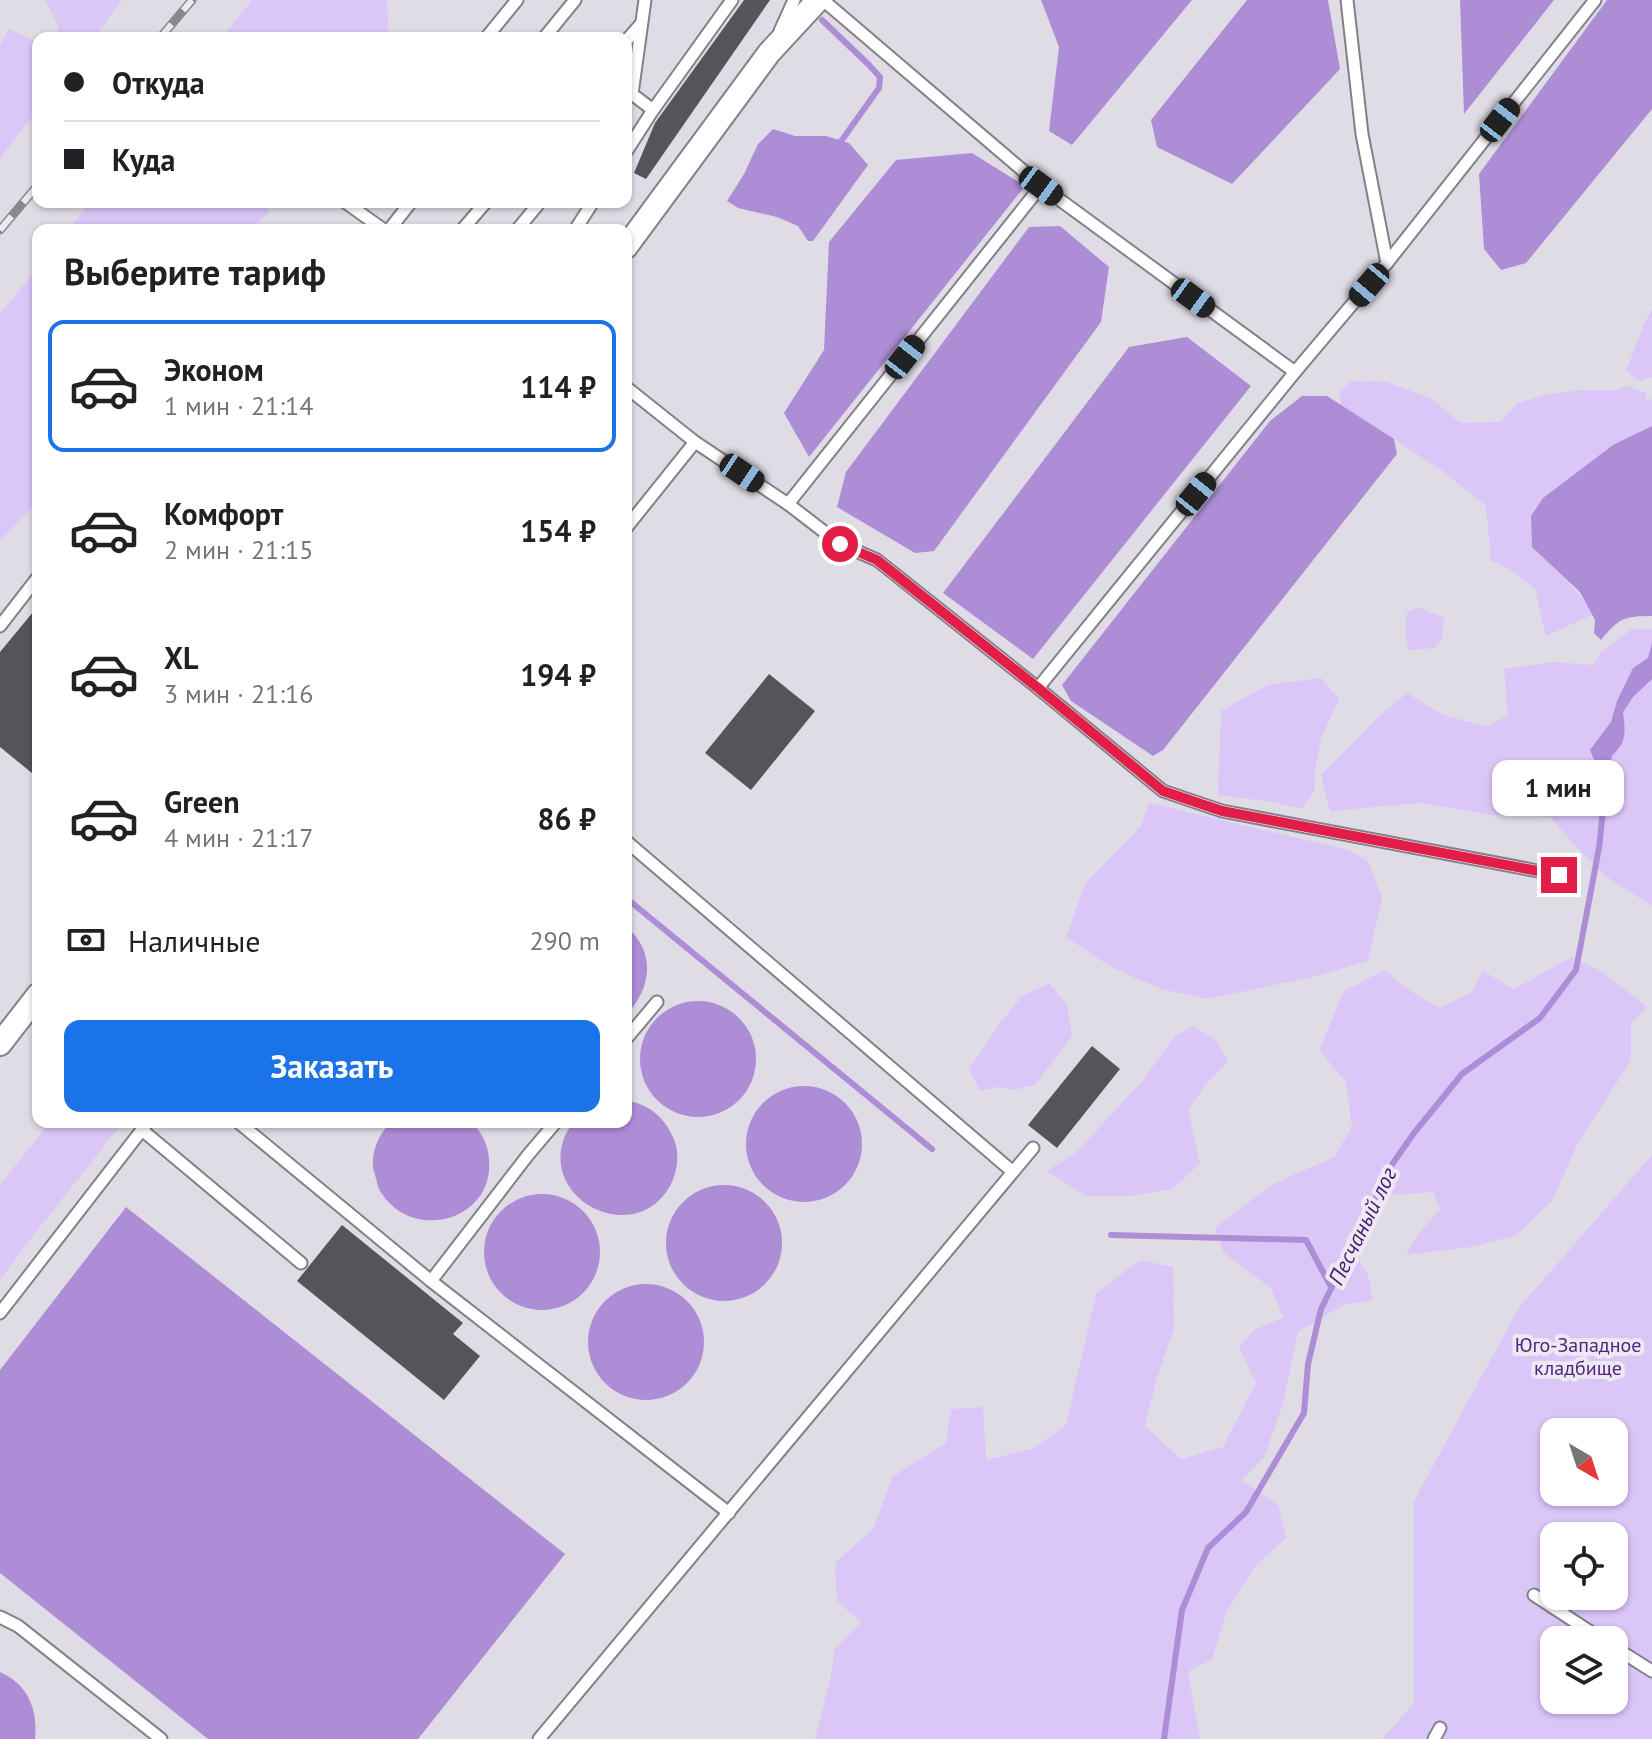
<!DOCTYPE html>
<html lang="ru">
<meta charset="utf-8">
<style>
body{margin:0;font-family:"PT Sans",sans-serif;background:#f2f2f2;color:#202124;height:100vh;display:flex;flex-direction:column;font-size:30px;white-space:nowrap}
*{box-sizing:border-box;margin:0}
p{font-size:26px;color:#757577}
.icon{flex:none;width:44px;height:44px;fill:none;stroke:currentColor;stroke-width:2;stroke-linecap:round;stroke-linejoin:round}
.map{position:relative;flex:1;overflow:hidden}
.sheet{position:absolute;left:32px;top:224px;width:600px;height:904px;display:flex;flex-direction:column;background:#fff;border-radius:16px;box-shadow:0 2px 6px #0004}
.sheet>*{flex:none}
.top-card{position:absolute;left:32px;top:32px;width:600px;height:176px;border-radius:16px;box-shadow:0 2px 6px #0004;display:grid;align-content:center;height:176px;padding:0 32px;background:#fff}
.needle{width:52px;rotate:141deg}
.tools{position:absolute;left:1540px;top:1418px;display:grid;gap:16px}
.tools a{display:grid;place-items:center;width:88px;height:88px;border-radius:16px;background:#fff;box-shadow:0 2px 6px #0004;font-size:40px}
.end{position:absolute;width:36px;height:36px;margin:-18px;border:10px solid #e11d48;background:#fff;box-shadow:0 0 0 4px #fff}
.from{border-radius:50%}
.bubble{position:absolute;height:56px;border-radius:16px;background:#fff;box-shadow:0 2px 6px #0004;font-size:26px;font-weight:700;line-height:56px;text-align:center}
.car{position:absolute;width:24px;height:48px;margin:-24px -12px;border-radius:10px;box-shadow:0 0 6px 2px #0007;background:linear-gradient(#222 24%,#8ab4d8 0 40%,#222 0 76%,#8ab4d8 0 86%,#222 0)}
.top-card b{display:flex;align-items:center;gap:28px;height:76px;font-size:30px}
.top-card b+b{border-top:2px solid #e0e0e0}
.top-card i{width:20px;height:20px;background:#202124}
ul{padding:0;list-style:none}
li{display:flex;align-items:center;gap:24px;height:132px;margin:0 16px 12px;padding:0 16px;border:4px solid transparent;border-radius:16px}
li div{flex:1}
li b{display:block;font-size:30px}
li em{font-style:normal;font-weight:700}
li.selected{border-color:#1a73e8}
li>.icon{width:72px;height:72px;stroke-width:1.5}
h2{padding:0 32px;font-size:36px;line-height:96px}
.pay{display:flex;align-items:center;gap:20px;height:88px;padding:0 32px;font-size:30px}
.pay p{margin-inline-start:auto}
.cta{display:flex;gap:16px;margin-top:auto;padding:16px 32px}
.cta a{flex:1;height:92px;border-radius:16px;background:#1a73e8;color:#fff;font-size:32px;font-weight:700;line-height:92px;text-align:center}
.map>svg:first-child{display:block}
</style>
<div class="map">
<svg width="1652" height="1739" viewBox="0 0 1652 1739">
<rect width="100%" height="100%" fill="#e0dce6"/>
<g fill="#dbc6f8" fill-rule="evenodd">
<polygon points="45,0 122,0 94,38 54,38 59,27"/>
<polygon points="252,0 387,0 389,38 222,38"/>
<polygon points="9,29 32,40 38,40 38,110 0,158 0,45"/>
<polygon points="90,202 270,202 268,214 249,230 68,230"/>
<polygon points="38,267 38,501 0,541 0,314"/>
<polygon points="1652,309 1652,377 1640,381 1626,371 1645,322"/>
<polygon points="1352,381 1387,382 1432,399 1461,423 1501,422 1517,403 1550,394 1582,390 1616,390 1627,386 1646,393 1646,401 1652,399 1652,428 1569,583 1586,603 1600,611 1546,636 1535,589 1510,569 1491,561 1486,506 1441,470 1377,428 1355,431 1343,418 1339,393"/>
<polygon points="1418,607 1444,618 1442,639 1435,648 1408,650 1405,626 1407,613"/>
<polygon points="1632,629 1652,629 1652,906 1607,877 1576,847 1550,817 1492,815 1421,803 1330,811 1321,775 1381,714 1407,693 1443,715 1486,726 1508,716 1504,669 1552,662 1594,665 1602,651"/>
<polygon points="1321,678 1339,699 1322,736 1316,763 1314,792 1301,809 1272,802 1218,795 1221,711 1267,685"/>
<polygon points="1149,803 1348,850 1368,861 1382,898 1368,961 1312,977 1207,999 1161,989 1111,967 1066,937 1085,884 1141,826"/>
<polygon points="1571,957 1599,970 1647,1007 1631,1023 1631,1060 1577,1145 1552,1201 1517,1235 1471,1247 1406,1255 1416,1237 1440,1209 1433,1192 1381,1196 1345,1239 1368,1275 1373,1300 1343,1305 1298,1332 1283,1404 1264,1457 1242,1480 1278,1505 1286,1538 1256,1565 1227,1611 1212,1659 1188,1672 1200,1739 815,1739 830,1680 835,1649 861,1622 837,1601 835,1563 874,1528 892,1477 946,1443 951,1409 983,1407 986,1460 1034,1448 1066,1425 1096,1294 1140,1260 1173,1267 1174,1328 1157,1378 1145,1426 1181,1459 1223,1447 1256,1383 1239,1347 1254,1330 1284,1317 1270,1287 1224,1253 1215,1228 1271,1185 1334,1157 1352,1127 1346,1082 1319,1050 1344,991 1385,970 1407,989 1440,1008 1472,992 1483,971 1514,989"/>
<polygon points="1049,983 1067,1005 1072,1036 1035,1085 1014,1090 997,1087 980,1091 969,1069 998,1026 1022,996"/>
<polygon points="1193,1026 1217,1041 1228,1062 1206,1084 1188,1110 1200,1163 1173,1189 1130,1196 1086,1196 1047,1171 1076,1153 1142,1081 1176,1035"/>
<polygon points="50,1122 123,1122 32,1237 0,1280 0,1185"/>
<path d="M1652,1155V1739H1382L1414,1703V1501L1518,1309ZM1554,1432H1614V1492H1554ZM1554,1536H1614V1596H1554ZM1554,1640H1614V1700H1554Z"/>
</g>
<g fill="#ae8dd7">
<polygon points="1041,0 1192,0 1072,145 1049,131 1059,47"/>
<polygon points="1247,0 1328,0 1340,69 1232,184 1157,147 1151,120"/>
<polygon points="1460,0 1554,0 1464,114"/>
<polygon points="1607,0 1652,0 1652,109 1526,263 1501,270 1484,249 1479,174"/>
<polygon points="773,129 795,136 826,136 849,143 868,165 813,241 808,241 798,226 777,217 738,208 727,201 744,174 758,144"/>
<polygon points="972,153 1025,186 809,457 784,413 824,350 829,242 896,160"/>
<polygon points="1060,226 1109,267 1101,322 934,551 915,553 837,507 846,472 1029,227"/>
<polygon points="1187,337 1251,386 1033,659 943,593 1129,347"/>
<polygon points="1302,396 1327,396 1394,439 1397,454 1163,750 1153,756 1071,701 1062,685 1270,421"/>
<path d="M1652,426V616C1624,616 1619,618 1601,640L1594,633L1595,620L1580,592L1532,547L1531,516L1543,498L1613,445Z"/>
<path d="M1652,643V679L1633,697L1623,712C1628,747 1621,746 1598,769L1590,750L1611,722L1617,701L1633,668L1648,658Z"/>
<path d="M626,926C656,952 652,988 626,1015Z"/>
<circle cx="698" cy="1059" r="58"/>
<circle cx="804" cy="1144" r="58"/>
<path d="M626,1101C648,1103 664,1117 673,1137C680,1151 678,1170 671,1184C638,1248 541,1203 564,1138C566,1133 570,1127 573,1122H626Z"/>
<path d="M392,1122H471C482,1132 488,1145 489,1159C495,1222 409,1244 379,1189C377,1184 376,1177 374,1172C370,1155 378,1133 392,1122Z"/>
<circle cx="724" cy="1243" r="58"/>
<circle cx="542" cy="1252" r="58"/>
<polygon points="126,1207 565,1554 418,1739 208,1739 0,1573 0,1370"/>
<circle cx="646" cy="1342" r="58"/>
<path d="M0,1672C28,1684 38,1710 35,1739H0Z"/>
</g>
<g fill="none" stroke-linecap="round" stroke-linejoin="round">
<g stroke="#ae8dd7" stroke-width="6">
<polyline points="822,20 868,64 880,77 879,88 837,147"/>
<polyline points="626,898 932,1149"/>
<polyline points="1111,1235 1306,1240 1331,1287"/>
<polyline points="1164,1739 1182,1610 1208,1548 1246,1512 1304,1413 1308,1364 1321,1309 1393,1163 1414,1133 1462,1074 1540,1018 1576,970 1599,848 1609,754"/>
</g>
</g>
<g fill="#56535b">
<polygon points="744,0 770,0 646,179 634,173 655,123"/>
<polygon points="38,606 38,778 0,747 0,652"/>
<polygon points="769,674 815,711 751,790 705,753"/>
<polygon points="1092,1046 1120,1069 1057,1148 1028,1125"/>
<polygon points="342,1225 463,1323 453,1334 480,1356 444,1400 297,1281"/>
</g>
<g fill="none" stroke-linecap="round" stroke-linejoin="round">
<defs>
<g id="service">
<polyline points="645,0 632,94 653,110"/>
<polyline points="823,0 1041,186 1295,372"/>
<polyline points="1347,0 1362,134 1387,263"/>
<polyline points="780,31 794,0"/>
<polyline points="486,38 517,0"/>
<polyline points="544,38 575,0"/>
<polyline points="626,41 641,24"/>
<polyline points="626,152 653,110 732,0"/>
<polyline points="345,202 384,230"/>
<polyline points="389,230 411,202"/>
<polyline points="462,230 486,202"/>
<polyline points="517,230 540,202"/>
<polyline points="575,230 593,202"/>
<polyline points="626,387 695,442 788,504 840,544 877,560 1038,688 1163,791 1222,811 1559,875"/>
<polyline points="788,504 1041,186"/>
<polyline points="626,528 695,442"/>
<polyline points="0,626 38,577"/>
<polyline points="1038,688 1295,372 1387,263 1595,0"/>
<polyline points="626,841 1013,1172"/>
<polyline points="626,1039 657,1002"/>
<polyline points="238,1122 431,1281 729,1513"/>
<polyline points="142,1130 301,1263"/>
<polyline points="431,1281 528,1155 556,1122"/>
<polyline points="0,1313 148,1122"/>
<polyline points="1534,1595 1603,1640"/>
<polyline points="0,1617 18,1626 161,1739"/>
<polyline points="1614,1647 1652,1671"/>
<polyline points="539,1739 1033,1148"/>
<polyline points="1434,1739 1440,1728"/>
</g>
<g id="minor">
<polyline points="626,247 769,53 818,0"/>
<polyline points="0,1044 38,995"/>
</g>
</defs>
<use href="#service" stroke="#838089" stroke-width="15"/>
<use href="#minor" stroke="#838089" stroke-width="26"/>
<use href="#service" stroke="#fff" stroke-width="11"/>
<use href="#minor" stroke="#fff" stroke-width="22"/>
<defs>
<g id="rail">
<polyline points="160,38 192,0"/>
<polyline points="0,230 38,185"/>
</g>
</defs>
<use href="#rail" stroke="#8a878e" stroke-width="9"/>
<use href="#rail" stroke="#ede9f3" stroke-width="6" stroke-dasharray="18" stroke-linecap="butt"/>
</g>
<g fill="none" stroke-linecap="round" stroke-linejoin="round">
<polyline stroke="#e11d48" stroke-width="10" points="840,544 877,560 1038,688 1163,791 1222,811 1559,875"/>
</g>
<g text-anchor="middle" stroke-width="8" stroke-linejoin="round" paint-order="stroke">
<g font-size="20" fill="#52247c" stroke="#ede9f3">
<text x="1578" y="1352">Юго-Западное<tspan x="1578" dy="23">кладбище</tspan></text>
</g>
<g font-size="22" font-style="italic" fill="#491a71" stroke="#ede9f3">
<text transform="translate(1362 1226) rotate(-64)" y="8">Песчаный лог</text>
</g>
</g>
</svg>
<div class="tools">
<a><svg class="needle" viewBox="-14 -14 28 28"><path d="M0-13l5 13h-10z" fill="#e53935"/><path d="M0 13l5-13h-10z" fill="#757577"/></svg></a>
<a><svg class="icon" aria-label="locate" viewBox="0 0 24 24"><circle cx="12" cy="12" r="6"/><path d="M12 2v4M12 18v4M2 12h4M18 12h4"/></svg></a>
<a><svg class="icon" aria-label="layers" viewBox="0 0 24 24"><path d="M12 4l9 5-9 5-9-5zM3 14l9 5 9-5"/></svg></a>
</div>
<i class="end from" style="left:840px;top:544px"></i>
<i class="end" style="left:1559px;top:875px"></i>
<div class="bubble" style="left:1492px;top:760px;width:132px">1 мин</div>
<i class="car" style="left:1500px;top:120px;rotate:38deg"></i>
<i class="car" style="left:1041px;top:186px;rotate:126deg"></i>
<i class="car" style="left:1369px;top:285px;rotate:220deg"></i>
<i class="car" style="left:1193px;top:298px;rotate:126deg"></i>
<i class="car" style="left:905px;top:357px;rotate:38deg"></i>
<i class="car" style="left:742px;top:473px;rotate:124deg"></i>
<i class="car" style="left:1196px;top:494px;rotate:39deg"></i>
<div class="top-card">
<b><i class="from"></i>Откуда</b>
<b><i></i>Куда</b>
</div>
<section class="sheet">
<h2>Выберите тариф</h2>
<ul>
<li class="selected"><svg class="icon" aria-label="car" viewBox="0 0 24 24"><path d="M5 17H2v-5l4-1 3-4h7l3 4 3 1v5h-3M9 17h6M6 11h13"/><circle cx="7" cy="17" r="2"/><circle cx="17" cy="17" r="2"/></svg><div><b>Эконом</b><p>1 мин · 21:14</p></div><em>114 ₽</em></li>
<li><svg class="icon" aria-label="car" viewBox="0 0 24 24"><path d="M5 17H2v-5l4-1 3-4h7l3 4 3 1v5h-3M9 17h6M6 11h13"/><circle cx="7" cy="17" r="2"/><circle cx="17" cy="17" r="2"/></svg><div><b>Комфорт</b><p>2 мин · 21:15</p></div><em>154 ₽</em></li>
<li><svg class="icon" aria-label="car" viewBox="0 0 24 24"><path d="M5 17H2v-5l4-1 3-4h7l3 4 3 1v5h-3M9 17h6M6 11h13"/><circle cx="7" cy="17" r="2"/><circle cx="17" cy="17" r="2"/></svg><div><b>XL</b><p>3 мин · 21:16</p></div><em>194 ₽</em></li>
<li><svg class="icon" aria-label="car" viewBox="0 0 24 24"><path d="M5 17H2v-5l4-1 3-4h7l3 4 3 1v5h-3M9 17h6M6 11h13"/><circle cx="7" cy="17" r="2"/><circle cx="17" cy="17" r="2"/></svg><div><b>Green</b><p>4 мин · 21:17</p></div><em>86 ₽</em></li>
</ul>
<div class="pay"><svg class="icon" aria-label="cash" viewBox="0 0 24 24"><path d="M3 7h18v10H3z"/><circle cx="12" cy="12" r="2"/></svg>Наличные<p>290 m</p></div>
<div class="cta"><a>Заказать</a></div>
</section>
</div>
